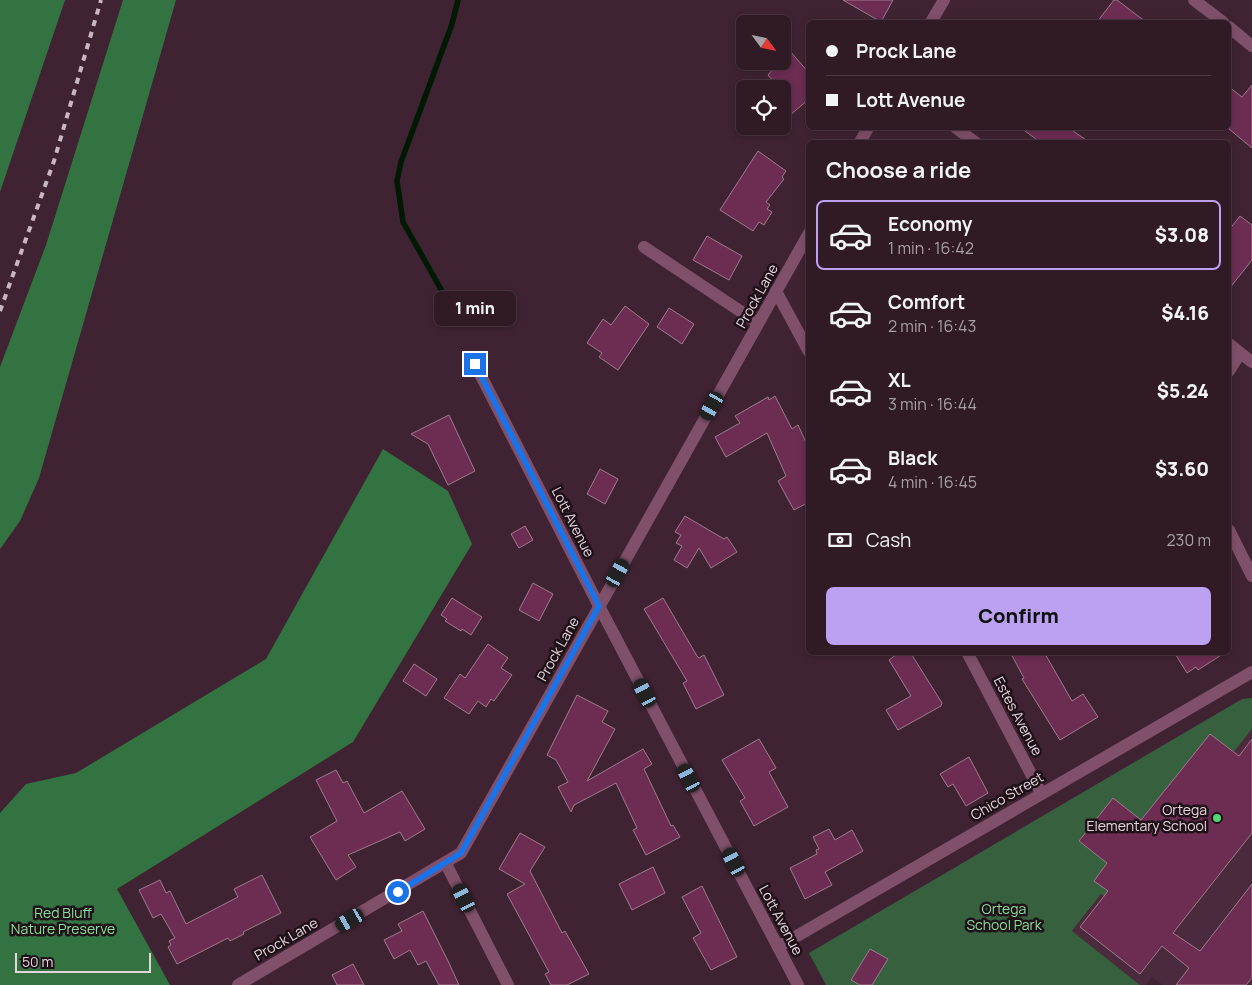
<!DOCTYPE html>
<meta charset="utf-8">
<style>
body{margin:0;font-family:Manrope,sans-serif;background:#37232e;color:#f1f3f6;height:100vh;display:flex;flex-direction:column;font-size:19px;white-space:nowrap}
*{box-sizing:border-box;margin:0}
p{font-size:16px;color:#a7a1a7}
.icon{flex:none;width:28px;height:28px;fill:none;stroke:currentColor;stroke-width:2;stroke-linecap:round;stroke-linejoin:round}
.map{position:relative;flex:1;overflow:hidden}
.drawer{position:absolute;left:806px;top:140px;width:425px;height:515px;display:flex;flex-direction:column;background:#2f1a26;border-radius:8px;box-shadow:0 2px 8px #0003,0 0 0 1px #4a3843}
.drawer>*{flex:none}
.hud{position:absolute;left:806px;top:20px;width:425px;height:110px;border-radius:8px;box-shadow:0 2px 8px #0003,0 0 0 1px #4a3843;display:grid;align-content:center;height:110px;padding:0 20px;background:#2f1a26}
.needle{width:32px;rotate:123deg}
.fabs{position:absolute;left:736px;top:15px;display:grid;gap:10px}
.fabs a{display:grid;place-items:center;width:55px;height:55px;border-radius:8px;background:#2f1a26;box-shadow:0 2px 8px #0003,0 0 0 1px #4a3843;font-size:25px}
.scale{position:absolute;left:15px;bottom:12px;width:136px;box-sizing:border-box;padding-left:5px;border:2px solid #e6d4dd;border-top:0;font-size:14px;line-height:18px;white-space:nowrap;color:#e6d4dd;-webkit-text-stroke:4px #1e1118;paint-order:stroke}
.end{position:absolute;width:22px;height:22px;margin:-11px;border:6px solid #1a73e8;background:#fff;box-shadow:0 0 0 2px #fff}
.from{border-radius:50%}
.bubble{position:absolute;height:35px;border-radius:8px;background:#2f1a26;box-shadow:0 2px 8px #0003,0 0 0 1px #4a3843;font-size:16px;font-weight:800;line-height:35px;text-align:center}
.car{position:absolute;width:15px;height:30px;margin:-15px -8px;border-radius:6px;box-shadow:0 0 4px 1px #0007;background:linear-gradient(#222 24%,#8ab4d8 0 40%,#222 0 76%,#8ab4d8 0 86%,#222 0)}
.hud b{display:flex;align-items:center;gap:18px;height:48px;font-size:19px}
.hud b+b{border-top:1px solid #4a3843}
.hud i{width:12px;height:12px;background:#f1f3f6}
ul{padding:0;list-style:none}
li{display:flex;align-items:center;gap:15px;height:70px;margin:0 10px 8px;padding:0 10px;border:2px solid transparent;border-radius:8px}
li div{flex:1}
li b{display:block;font-size:19px}
li em{font-style:normal;font-weight:800}
li.on{border-color:#bca0f2}
li>.icon{width:45px;height:45px;stroke-width:1.5}
h2{padding:0 20px;font-size:22px;line-height:60px}
.pay{display:flex;align-items:center;gap:12px;height:55px;padding:0 20px;font-size:19px}
.pay p{margin-inline-start:auto}
.button{display:flex;gap:10px;margin-top:auto;padding:10px 20px}
.button a{flex:1;height:58px;border-radius:8px;background:#bca0f2;color:#111;font-size:20px;font-weight:800;line-height:58px;text-align:center}
.map>svg:first-child{display:block}
</style>
<div class="map">
<svg width="1252" height="985" viewBox="0 0 1252 985">
<rect width="100%" height="100%" fill="#3f2332"/>
<polygon fill="#4c2a3d" points="1252,729 1252,985 1163,985 1152,977 1146,985 1140,985 1072,932 1101,894 1114,904"/>
<polygon fill="#37603f" points="1252,698 1252,729 1113,904 1101,894 1072,931 1140,985 826,985 809,953 1242,699"/>
<g fill="#337341">
<polygon points="0,0 65,0 0,192"/>
<polygon points="123,0 176,0 39,478 20,521 0,549 0,367 46,245"/>
<polygon points="383,449 448,491 472,544 353,742 117,889 170,985 0,985 0,813 26,784 76,773 266,659"/>
</g>
<g fill="none" stroke-linecap="round" stroke-linejoin="round">
<polyline stroke="#001903" stroke-width="5.5" points="455,314 403,222 397,181 401,162 452,24 458,0"/>
</g>
<g fill="#6d2d53" stroke="#9d7b8d">
<polygon points="843,0 893,0 881,22"/>
<polygon points="1114,0 1117,0 1146,22 1097,22"/>
<polygon points="789,50 809,73 809,99 782,122 782,89 780,89 768,75 772,70 769,67 775,61 782,61 782,55"/>
<polygon points="1252,85 1252,148 1229,129 1229,87 1242,97"/>
<polygon points="1021,128 1069,128 1089,142 1040,142"/>
<polygon points="758,151 786,171 782,177 784,179 766,202 770,205 767,209 772,212 764,225 759,222 753,231 720,210"/>
<polygon points="1240,216 1252,225 1252,260 1229,289 1229,230"/>
<polygon points="707,236 742,256 729,280 693,260"/>
<polygon points="625,306 649,324 618,370 599,357 602,353 587,343 603,319 611,325"/>
<polygon points="669,308 694,324 682,344 657,327"/>
<polygon points="775,396 792,429 798,425 809,449 809,502 794,510 778,481 786,476 767,433 726,457 715,437 740,423 735,416 768,397 769,400"/>
<polygon points="449,415 475,471 448,485 428,444 411,434"/>
<polygon points="600,469 618,479 605,504 587,494"/>
<polygon points="685,516 724,539 727,537 737,552 711,568 699,548 687,568 674,560 682,546 676,543 681,535 675,532"/>
<polygon points="525,526 533,540 519,548 511,534"/>
<polygon points="533,583 553,594 539,621 519,610"/>
<polygon points="452,598 482,617 471,635 462,629 461,631 445,621 447,619 441,615"/>
<polygon points="663,598 697,656 699,658 704,655 724,695 696,709 683,683 687,681 644,609"/>
<polygon points="488,644 508,658 501,668 512,675 494,701 491,699 486,707 478,701 469,714 444,698 460,674 465,678"/>
<polygon points="900,652 910,652 942,703 941,706 898,730 886,710 911,696 889,660"/>
<polygon points="1010,652 1044,652 1072,701 1083,694 1098,717 1060,740 1022,679 1024,678"/>
<polygon points="1174,652 1226,652 1198,670 1196,667 1187,673"/>
<polygon points="414,664 437,679 426,696 403,681"/>
<polygon points="577,695 608,711 602,722 615,729 587,781 643,749 652,764 644,769 671,826 673,825 680,837 646,855 633,830 637,828 616,783 574,805 571,812 558,787 568,782 556,760 547,755"/>
<polygon points="1210,734 1239,756 1252,739 1252,833 1173,933 1200,951 1252,884 1252,978 1246,985 1176,985 1189,968 1162,946 1140,974 1080,927 1108,891 1094,881 1107,863 1079,841 1113,798 1141,820"/>
<polygon points="759,739 776,768 769,772 788,807 754,826 740,801 745,798 722,760"/>
<polygon points="969,757 988,793 966,806 953,784 948,787 940,774"/>
<polygon points="336,770 343,783 347,781 364,813 402,791 425,829 405,841 400,832 348,855 356,867 336,880 310,837 337,821 316,780"/>
<polygon points="829,829 835,840 852,830 863,851 825,872 832,885 805,899 790,868 817,854 816,850 819,849 813,837"/>
<polygon points="520,833 545,847 530,871 562,933 565,931 589,974 567,985 551,985 545,974 549,972 507,894 525,884 499,869"/>
<polygon points="653,867 665,893 632,910 619,884"/>
<polygon points="262,875 281,913 243,932 244,934 230,941 228,938 177,964 168,947 171,945 169,941 175,938 161,914 153,918 139,890 160,880 166,893 170,891 186,924 238,897 234,889"/>
<polygon points="702,886 737,957 711,970 693,938 701,933 682,897"/>
<polygon points="423,911 448,961 459,985 439,985 426,961 418,965 410,950 394,959 384,940 402,931 398,924"/>
<polygon points="870,949 888,959 872,985 860,985 851,980"/>
<polygon points="353,964 364,985 337,985 332,975"/>
</g>
<g fill="none" stroke-linecap="round" stroke-linejoin="round">
<g stroke="#80506a" stroke-width="12">
<polyline points="1194,0 1223,22"/>
<polyline points="931,22 944,0"/>
<polyline points="1229,27 1252,46"/>
<polyline points="956,128 975,142"/>
<polyline points="860,142 868,128"/>
<polyline points="644,247 758,323"/>
<polyline points="776,291 809,352"/>
<polyline points="1229,344 1252,362"/>
<polyline points="475,364 599,606 798,985"/>
<polyline points="1229,371 1240,353"/>
<polyline points="1229,530 1252,576"/>
<polyline points="967,652 1041,793"/>
<polyline points="446,864 508,985"/>
<polyline points="778,947 1252,672"/>
<polyline points="238,985 461,853 809,233"/>
</g>
<polyline stroke="#cbb7c1" stroke-width="4" stroke-dasharray="6 6" stroke-linecap="butt" points="0,311 54,161 101,0"/>
</g>
<g fill="none" stroke-linecap="round" stroke-linejoin="round">
<polyline stroke="#1a73e8" stroke-width="6" points="398,892 461,853 599,606 475,364"/>
</g>
<circle fill="#52d673" stroke="#1e1118" stroke-width="2" cx="1217" cy="818" r="5"/>
<g text-anchor="middle" stroke-width="5" stroke-linejoin="round" paint-order="stroke">
<g font-size="14" fill="#e6d4dd" stroke="#1e1118">
<text transform="translate(757 296) rotate(-61)" y="5">Prock Lane</text>
<text transform="translate(573 522) rotate(63)" y="5">Lott Avenue</text>
<text transform="translate(558 649) rotate(-61)" y="5">Prock Lane</text>
<text transform="translate(1018 716) rotate(62)" y="5">Estes Avenue</text>
<text transform="translate(1007 796) rotate(-30)" y="5">Chico Street</text>
<text transform="translate(781 920) rotate(62)" y="5">Lott Avenue</text>
<text transform="translate(286 939) rotate(-30)" y="5">Prock Lane</text>
</g>
<g font-size="14" fill="#e6d4dd" stroke="#1e1118" text-anchor="end">
<text x="1207" y="815">Ortega<tspan x="1207" dy="16">Elementary School</tspan></text>
</g>
<g font-size="14" fill="#87e098" stroke="#1e1118">
<text x="1004" y="914">Ortega<tspan x="1004" dy="16">School Park</tspan></text>
<text x="63" y="918">Red Bluff<tspan x="63" dy="16">Nature Preserve</tspan></text>
</g>
</g>
</svg>
<div class="fabs">
<a><svg class="needle" viewBox="-14 -14 28 28"><path d="M0-13l5 13h-10z" fill="#e53935"/><path d="M0 13l5-13h-10z" fill="#a7a1a7"/></svg></a>
<a><svg class="icon" aria-label="locate" viewBox="0 0 24 24"><circle cx="12" cy="12" r="6"/><path d="M12 2v4M12 18v4M2 12h4M18 12h4"/></svg></a>
</div>
<div class="scale">50 m</div>
<i class="end from" style="left:398px;top:892px"></i>
<i class="end" style="left:475px;top:364px"></i>
<div class="bubble" style="left:434px;top:291px;width:82px">1 min</div>
<i class="car" style="left:712px;top:406px;rotate:209deg"></i>
<i class="car" style="left:618px;top:573px;rotate:29deg"></i>
<i class="car" style="left:645px;top:693px;rotate:332deg"></i>
<i class="car" style="left:689px;top:778px;rotate:332deg"></i>
<i class="car" style="left:734px;top:862px;rotate:332deg"></i>
<i class="car" style="left:464px;top:898px;rotate:333deg"></i>
<i class="car" style="left:350px;top:920px;rotate:240deg"></i>
<div class="hud">
<b><i class="from"></i>Prock Lane</b>
<b><i></i>Lott Avenue</b>
</div>
<section class="drawer">
<h2>Choose a ride</h2>
<ul>
<li class="on"><svg class="icon" aria-label="car" viewBox="0 0 24 24"><path d="M5 17H2v-5l4-1 3-4h7l3 4 3 1v5h-3M9 17h6M6 11h13"/><circle cx="7" cy="17" r="2"/><circle cx="17" cy="17" r="2"/></svg><div><b>Economy</b><p>1 min · 16:42</p></div><em>$3.08</em></li>
<li><svg class="icon" aria-label="car" viewBox="0 0 24 24"><path d="M5 17H2v-5l4-1 3-4h7l3 4 3 1v5h-3M9 17h6M6 11h13"/><circle cx="7" cy="17" r="2"/><circle cx="17" cy="17" r="2"/></svg><div><b>Comfort</b><p>2 min · 16:43</p></div><em>$4.16</em></li>
<li><svg class="icon" aria-label="car" viewBox="0 0 24 24"><path d="M5 17H2v-5l4-1 3-4h7l3 4 3 1v5h-3M9 17h6M6 11h13"/><circle cx="7" cy="17" r="2"/><circle cx="17" cy="17" r="2"/></svg><div><b>XL</b><p>3 min · 16:44</p></div><em>$5.24</em></li>
<li><svg class="icon" aria-label="car" viewBox="0 0 24 24"><path d="M5 17H2v-5l4-1 3-4h7l3 4 3 1v5h-3M9 17h6M6 11h13"/><circle cx="7" cy="17" r="2"/><circle cx="17" cy="17" r="2"/></svg><div><b>Black</b><p>4 min · 16:45</p></div><em>$3.60</em></li>
</ul>
<div class="pay"><svg class="icon" aria-label="cash" viewBox="0 0 24 24"><path d="M3 7h18v10H3z"/><circle cx="12" cy="12" r="2"/></svg>Cash<p>230 m</p></div>
<div class="button"><a>Confirm</a></div>
</section>
</div>
